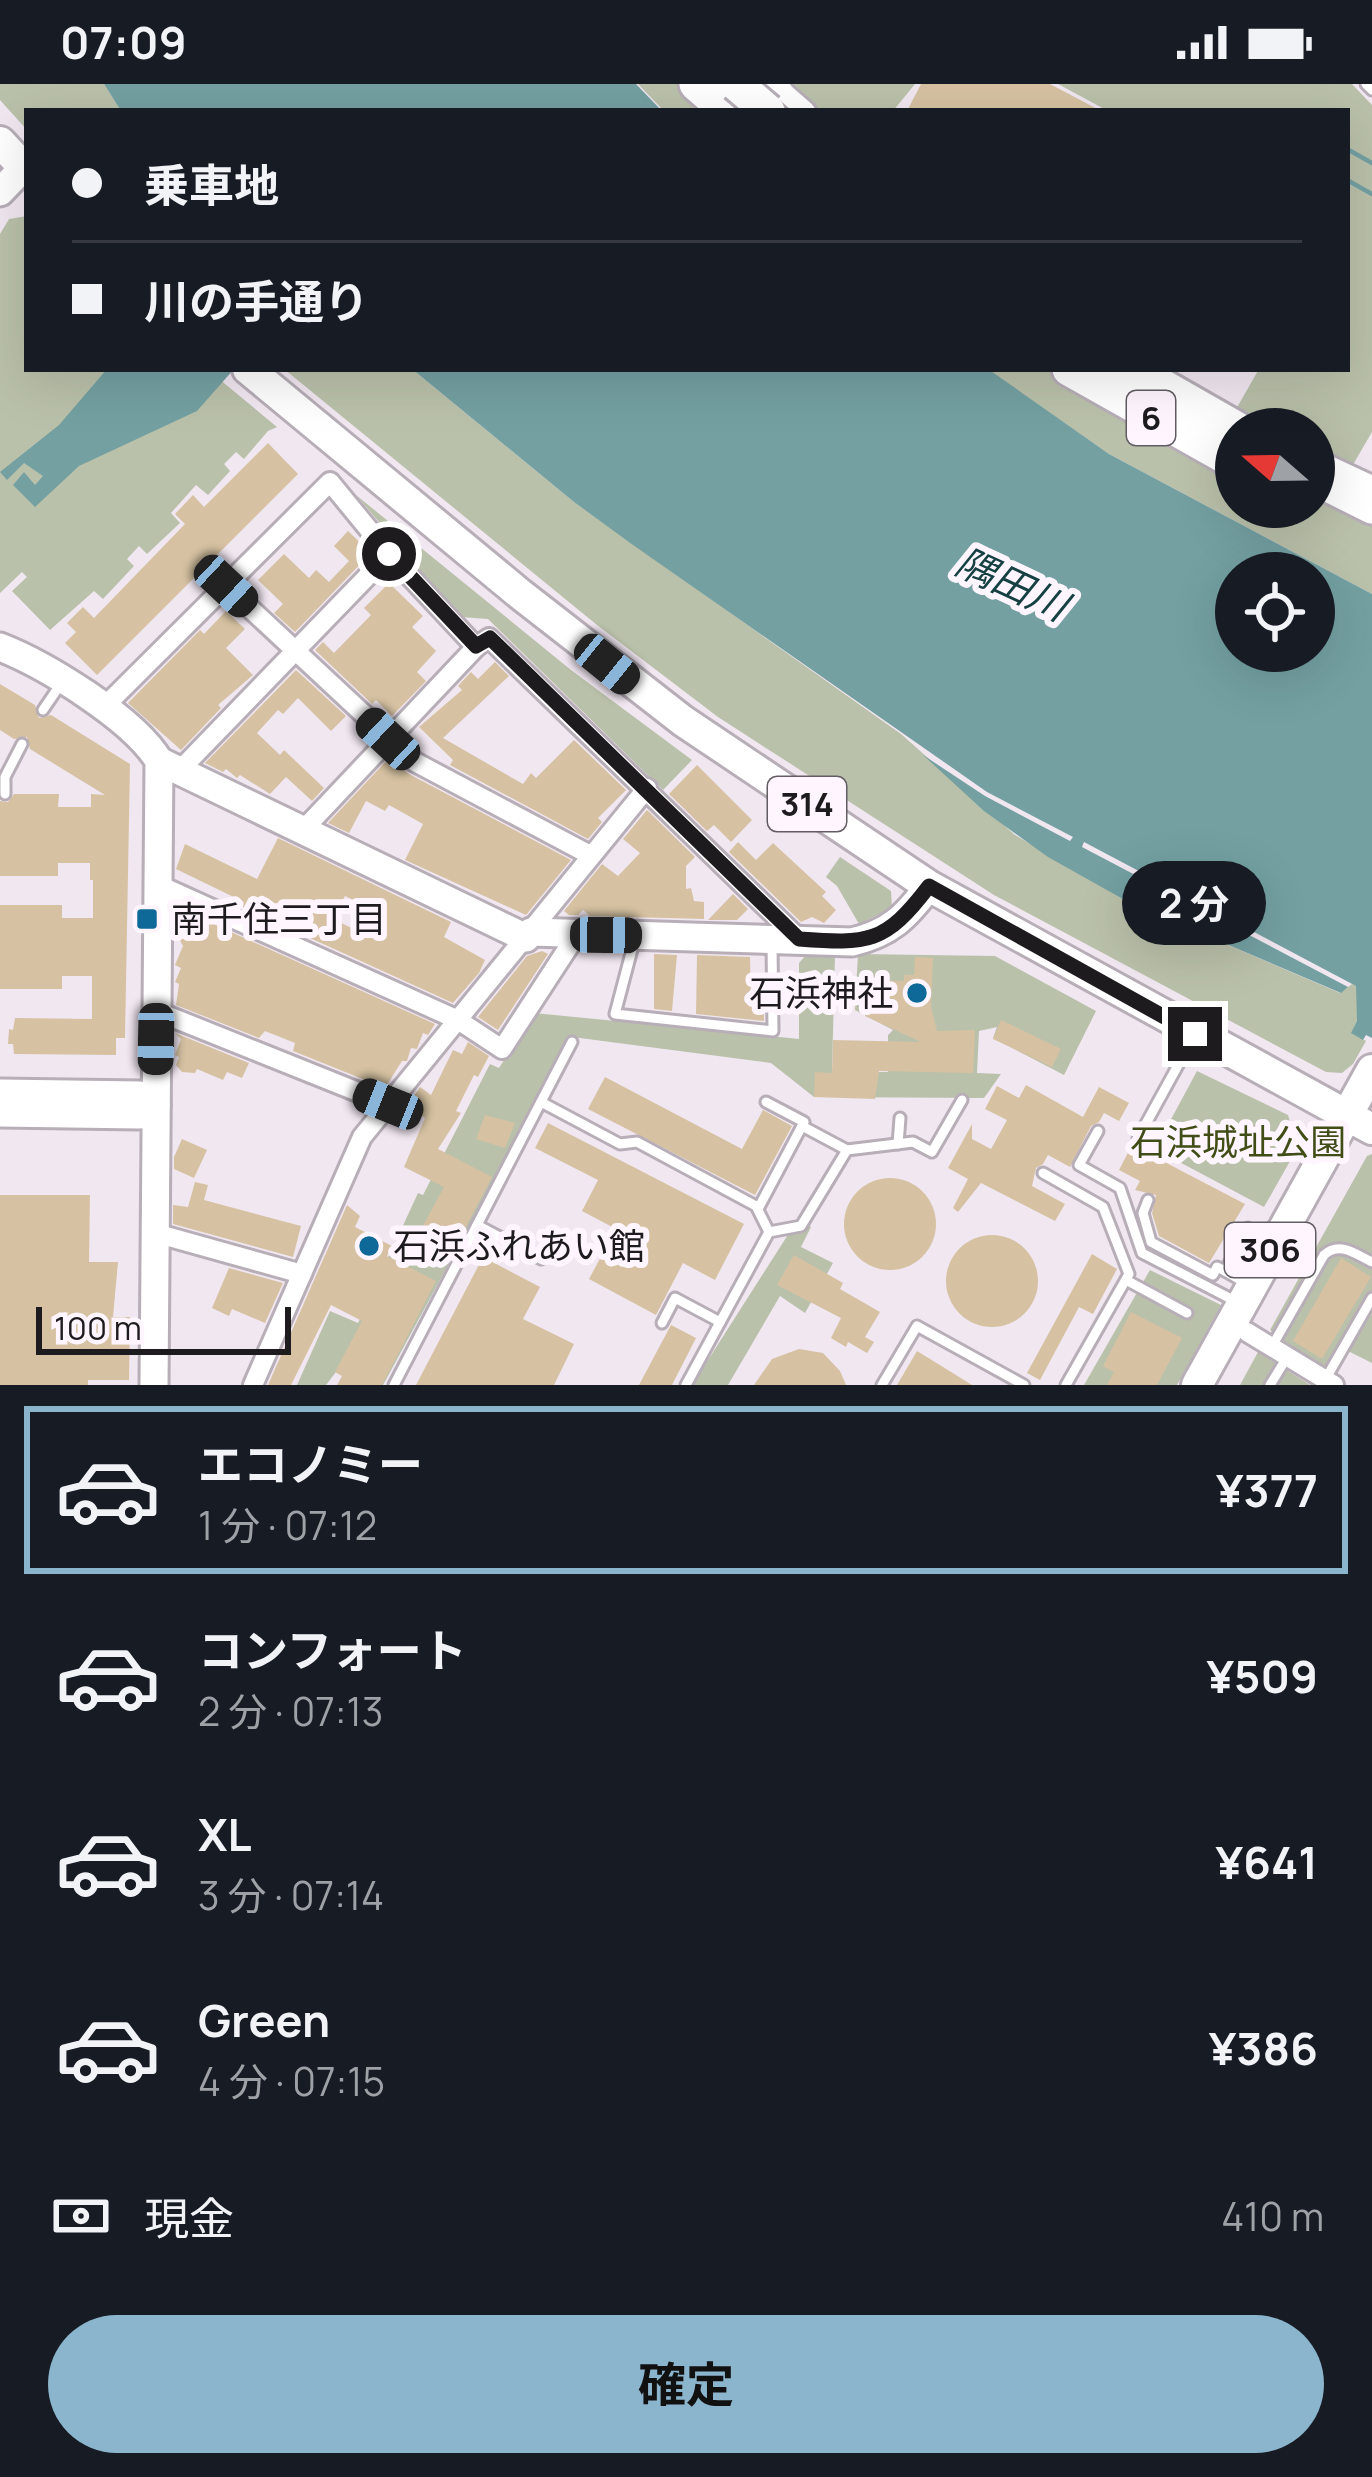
<!DOCTYPE html>
<html lang="ja">
<meta charset="utf-8">
<style>
body{margin:0;font-family:Manrope,"Noto Sans JP",sans-serif;background:#242831;color:#f1f3f6;height:100vh;display:flex;flex-direction:column;font-size:45px;white-space:nowrap}
*{box-sizing:border-box;margin:0}
p{font-size:39px;color:#9ea1a6}
.icon{flex:none;width:66px;height:66px;fill:none;stroke:currentColor;stroke-width:2;stroke-linecap:round;stroke-linejoin:round}
.map{position:relative;height:1301px;overflow:hidden}
.sheet{display:flex;flex-direction:column;background:#171b24;flex:1}
.sheet>*{flex:none}
.hud{position:absolute;left:24px;top:24px;width:1326px;height:264px;border-radius:0px;box-shadow:0 12px 48px #0002;display:grid;align-content:center;height:264px;padding:0 48px;background:#171b24}
.needle{width:78px;rotate:290deg}
.tools{position:absolute;left:1215px;top:324px;display:grid;gap:24px}
.tools a{display:grid;place-items:center;width:120px;height:120px;border-radius:50%;background:#171b24;box-shadow:0 12px 48px #0002;font-size:60px}
.scale{position:absolute;left:36px;bottom:30px;width:255px;box-sizing:border-box;padding-left:12px;border:6px solid #1e1b1e;border-top:0;font-size:33px;line-height:42px;white-space:nowrap;color:#1e1b1e;-webkit-text-stroke:9px #fef5fe;paint-order:stroke}
.end{position:absolute;width:54px;height:54px;margin:-27px;border:15px solid #1e1b1e;background:#fff;box-shadow:0 0 0 6px #fff}
.from{border-radius:50%}
.bubble{position:absolute;height:84px;border-radius:42px;background:#171b24;box-shadow:0 12px 48px #0002;font-size:39px;font-weight:700;line-height:84px;text-align:center}
.car{position:absolute;width:36px;height:72px;margin:-36px -18px;border-radius:15px;box-shadow:0 0 9px 3px #0007;background:linear-gradient(#222 24%,#8ab4d8 0 40%,#222 0 76%,#8ab4d8 0 86%,#222 0)}
.hud b{display:flex;align-items:center;gap:42px;height:114px;font-size:45px}
.hud b+b{border-top:3px solid #363941}
.hud i{width:30px;height:30px;background:#f1f3f6}
ul{padding:21px 0 0;list-style:none}
li{display:flex;align-items:center;gap:36px;height:168px;margin:0 24px 18px;padding:0 24px;border:6px solid transparent;border-radius:0px}
li div{flex:1}
li b{display:block;font-size:45px}
li em{font-style:normal;font-weight:700}
li.selected{border-color:#8bb5cc}
li>.icon{width:108px;height:108px;stroke-width:1.5}
.pay{display:flex;align-items:center;gap:30px;height:132px;padding:0 48px;font-size:45px}
.pay p{margin-inline-start:auto}
.primary-button{display:flex;gap:24px;margin-top:auto;padding:24px 48px}
.primary-button a{flex:1;height:138px;border-radius:72px;background:#8bb5cc;color:#111;font-size:48px;font-weight:700;line-height:138px;text-align:center}
.status{display:flex;justify-content:space-between;align-items:center;height:84px;padding:0 60px;background:#171b24;direction:ltr}
.status svg{height:33px;fill:currentColor}
.map>svg:first-child{display:block}
</style>
<div class="status"><b>07:09</b><svg viewBox="0 0 49 12"><path d="M0 12V9h3v3zM5 12V6h3v6zM10 12V3h3v9zM15 12V0h3v12zM26 1h20v11H26zM47 4h2v5h-2z"/></svg></div>
<div class="map">
<svg width="1372" height="1301" viewBox="0 0 1372 1301">
<rect width="100%" height="100%" fill="#f1e7f1"/>
<g fill="#bac1aa">
<polygon points="0,0 104,0 121,27 27,27 27,46 0,16"/>
<polygon points="638,0 708,0 741,27 664,27"/>
<polygon points="789,0 915,0 893,27 819,27"/>
<polygon points="1058,0 1352,0 1372,21 1372,348 1351,384 1314,366 1314,345 1269,345 1235,327 1259,285 1347,285 1347,27 1108,27"/>
<polygon points="27,132 27,285 207,285 277,343 268,347 244,375 236,368 224,380 230,387 208,411 196,401 171,429 180,439 147,470 139,462 127,475 134,482 103,515 94,507 50,546 12,507 27,493 22,488 0,509 0,150 9,135"/>
<polygon points="284,285 391,285 397,288 412,285 574,418 901,650 1015,751 1130,819 1340,909 1352,900 1357,902 1357,937 1352,949 1366,957 1353,980 1342,989 1326,988 994,811 718,633 597,541"/>
<polygon points="986,285 1090,285 1236,368 1236,423 1314,423 1314,408 1372,435 1372,510 1109,370"/>
<polygon points="356,411 571,586 692,676 663,706 488,535 460,533"/>
<polygon points="840,773 891,807 892,824 859,840 837,802 826,793"/>
<polygon points="808,869 835,871 832,988 888,988 888,951 893,946 855,926 858,870 995,872 1096,927 1064,991 993,954 997,943 979,947 977,989 1001,990 984,1014 814,1013 771,979 572,953 383,1301 360,1301 336,1288 326,1301 297,1301 330,1227 358,1239 418,1109 423,1111 490,980 499,984 534,929 799,955 799,879"/>
<polygon points="1197,987 1288,1031 1298,1063 1264,1123 1155,1065"/>
<polygon points="1372,1070 1372,1279 1348,1267 1337,1289 1293,1265 1270,1246 1367,1072"/>
<polygon points="798,1135 811,1143 801,1163 833,1179 805,1229 780,1212 728,1301 692,1301"/>
<polygon points="1150,1186 1221,1221 1177,1301 1084,1301"/>
<polygon points="1258,1268 1310,1301 1240,1301"/>
</g>
<g fill="#74a0a2" fill-rule="evenodd">
<polygon points="104,0 636,0 662,27 121,27"/>
<polygon points="107,285 234,285 197,327 79,382 35,423 13,401 24,388 35,401 43,392 24,379 7,396 0,388 59,341"/>
<path d="M412,285H988L1109,370L1372,510V954L1366,951L1363,956L1351,949L1357,937L1356,902L1084,758L1082,763L1348,903L1341,909L1130,819L1048,773L984,727L923,671L985,712L1070,757L1073,753L987,708L633,461L574,418ZM1236,489H1314V567H1236Z"/>
</g>
<g fill="none" stroke-linecap="round" stroke-linejoin="round">
<g stroke="#74a0a2" stroke-width="4.5">
<polyline points="1347,65 1372,79"/>
<polyline points="1347,96 1372,110"/>
</g>
</g>
<g fill="#d6c2a2" fill-rule="evenodd">
<polygon points="921,0 1050,0 1101,27 907,27"/>
<polygon points="268,359 298,390 97,591 65,559 76,548 67,539 83,523 94,534 185,440 175,430 193,411 204,423"/>
<polygon points="348,447 371,469 295,548 274,529 283,520 258,496 284,470 309,494 316,486 329,498 349,477 334,462"/>
<polygon points="389,499 423,532 412,543 436,567 417,588 426,597 392,632 376,616 372,620 315,566 323,558 334,569 371,531 364,524"/>
<polygon points="226,527 245,545 226,564 253,591 218,621 221,624 181,666 128,619 200,546 204,550"/>
<polygon points="495,578 509,592 443,654 523,700 531,689 536,694 574,656 626,706 598,734 602,738 588,755 450,681 453,676 419,643 462,606 458,602 471,588 478,595"/>
<polygon points="296,586 346,632 331,647 298,614 283,630 278,626 257,649 280,671 284,666 324,704 312,717 286,693 270,710 240,691 237,694 226,685 223,688 205,679"/>
<polygon points="0,600 35,621 39,634 51,631 130,680 125,954 116,954 116,971 14,970 13,960 8,960 9,945 13,946 15,934 92,935 92,892 62,892 62,905 0,905 0,821 62,821 62,834 93,834 93,796 90,796 90,779 58,779 58,792 0,792 0,717 8,718 14,710 59,710 58,723 91,723 91,710 105,711 30,665 27,653 14,655 0,646"/>
<polygon points="390,673 409,690 571,776 526,831 405,776 423,740 389,721 385,727 366,717 349,749 328,739"/>
<polygon points="697,681 752,736 731,758 714,741 707,747 669,710"/>
<polygon points="647,726 695,773 686,782 686,805 691,804 694,817 704,818 704,835 590,832 583,826 578,831 569,831 564,827 602,780 618,792 640,769 623,755"/>
<path d="M278,754L451,838L444,853L485,876L479,889L453,919L242,823L244,818L176,785L185,760L257,795ZM345,812L378,828L366,851L333,835Z"/>
<polygon points="738,758 756,776 773,759 826,808 822,812 836,826 824,839 812,833 801,838 729,768"/>
<polygon points="733,810 748,825 737,836 708,836"/>
<polygon points="176,823 435,940 428,951 423,949 417,965 411,964 407,977 402,977 385,1004 293,967 295,959 265,947 259,954 176,921 179,900 175,898 181,884 175,881 183,862 176,849 179,839 176,838"/>
<polygon points="542,867 548,870 498,946 478,933 527,872"/>
<polygon points="654,870 677,871 672,927 654,925"/>
<polygon points="697,871 750,873 751,919 764,919 764,937 696,930"/>
<polygon points="915,873 933,874 931,923 937,947 975,946 973,989 879,987 875,1015 814,1013 815,988 832,989 833,956 921,958 865,932 875,911 876,896 904,897 904,891 914,891"/>
<polygon points="1001,936 1061,965 1052,983 993,955"/>
<polygon points="175,949 249,979 242,994 227,988 223,996 197,985 195,989 182,988 176,981 179,973 175,971 181,955"/>
<polygon points="468,958 489,972 478,993 474,991 456,1027 461,1029 438,1065 492,1093 452,1169 418,1151 444,1103 404,1083 425,1034 407,1022 420,1003 431,1011 453,966 462,970"/>
<polygon points="605,993 742,1065 763,1026 792,1042 755,1111 588,1025"/>
<polygon points="1026,1001 1083,1033 1099,1003 1129,1019 1119,1037 1104,1029 1099,1038 1091,1042 1070,1083 1048,1071 1043,1080 1036,1084 1032,1102 1065,1120 1055,1137 981,1099 958,1128 953,1124 968,1095 948,1084 972,1040 972,1055 991,1065 1007,1036 985,1025 997,1002 1019,1014"/>
<polygon points="485,1031 515,1039 505,1064 476,1055"/>
<polygon points="548,1039 744,1140 715,1196 683,1179 656,1231 589,1195 616,1145 582,1127 598,1096 535,1064"/>
<polygon points="182,1055 207,1066 194,1094 174,1085 174,1073"/>
<polygon points="1132,1061 1245,1120 1209,1179 1159,1152 1152,1129 1156,1111 1135,1106 1140,1097 1119,1086"/>
<circle cx="890" cy="1140" r="46"/>
<polygon points="195,1098 208,1101 204,1116 301,1142 293,1173 173,1140 173,1121 188,1123"/>
<polygon points="0,1111 90,1111 89,1178 118,1178 113,1233 130,1233 129,1296 88,1296 88,1301 0,1301"/>
<polygon points="347,1121 360,1132 355,1143 392,1162 387,1172 436,1197 382,1301 337,1301 342,1292 335,1288 362,1237 331,1221 291,1301 268,1301"/>
<circle cx="992" cy="1197" r="46"/>
<polygon points="1092,1170 1117,1185 1093,1230 1079,1223 1040,1296 1027,1289"/>
<polygon points="794,1171 843,1199 840,1205 880,1228 865,1253 874,1258 867,1269 848,1258 846,1263 831,1254 841,1234 777,1201"/>
<polygon points="483,1173 540,1203 523,1235 574,1260 554,1301 416,1301"/>
<polygon points="1341,1174 1371,1193 1322,1275 1293,1257"/>
<polygon points="229,1184 283,1199 265,1239 232,1225 229,1232 212,1224"/>
<polygon points="1131,1228 1182,1254 1157,1301 1107,1301 1114,1288 1103,1282"/>
<polygon points="671,1241 696,1254 672,1301 639,1301"/>
<polygon points="799,1265 823,1269 840,1287 846,1301 754,1301 772,1275"/>
<polygon points="917,1267 943,1283 972,1301 897,1301"/>
</g>
<g fill="none" stroke-linecap="round" stroke-linejoin="round">
<defs>
<g id="lane">
<polyline points="1366,0 1372,6"/>
<polyline points="43,626 60,601"/>
<polyline points="5,710 5,693 22,660"/>
<polyline points="635,854 615,930 773,947 772,859"/>
<polyline points="541,1018 620,1060 637,1058 756,1122 769,1148"/>
<polyline points="766,1018 804,1038 802,1042"/>
<polyline points="1098,1047 1079,1081 1120,1104 1142,1169 1239,1219"/>
<polyline points="1138,1054 1193,954"/>
<polyline points="898,1060 900,1034"/>
<polyline points="1043,1089 1103,1123 1129,1190 1066,1301"/>
<polyline points="1148,1116 1143,1129 1151,1158 1213,1191 1217,1183 1225,1187"/>
<polyline points="758,1125 802,1042 847,1066"/>
<polyline points="477,1141 541,1175"/>
<polyline points="1126,1196 1187,1229"/>
<polyline points="1246,1199 1225,1187 1248,1144"/>
<polyline points="662,1239 675,1214 720,1238"/>
<path d="M1271,1264L1324,1171C1340,1157 1355,1170 1372,1178"/>
<polyline points="1325,1296 1372,1214"/>
<polyline points="394,1301 572,958"/>
<polyline points="686,1301 769,1148 801,1142 847,1066 913,1058 932,1068 962,1016"/>
<polyline points="882,1301 917,1242 1024,1301"/>
<polyline points="1270,1301 1286,1275"/>
</g>
<g id="street">
<polyline points="775,0 806,27"/>
<polyline points="752,22 765,9 783,6"/>
<polyline points="1148,285 1253,345"/>
<polyline points="1314,374 1372,401"/>
<polyline points="226,502 415,678 590,771"/>
<polyline points="103,624 330,398 389,470"/>
<polyline points="179,687 389,470 476,563 489,554 799,855"/>
<polyline points="303,746 476,563"/>
<polyline points="159,801 458,936 502,965 577,850"/>
<polyline points="156,927 388,1020"/>
<polyline points="155,1149 302,1190"/>
<polyline points="1247,1248 1334,1301"/>
<polyline points="253,1301 362,1053 647,704"/>
</g>
<g id="secondary">
<polyline points="0,108 23,84"/>
<path d="M0,563C46,581 134,635 159,677L154,1301"/>
<polyline points="159,677 526,854"/>
<path d="M531,848L852,858C890,849 906,833 929,802"/>
<polyline points="0,1009 140,1011 156,1021 139,1031 0,1029"/>
</g>
<g id="primary">
<polyline points="0,58 27,87"/>
<polyline points="248,285 520,510 683,637 929,802 1372,1045"/>
<polyline points="1197,1301 1372,986"/>
</g>
<g id="highway">
<polyline points="696,0 727,27"/>
<polyline points="1069,285 1236,379"/>
<polyline points="1120,289 1221,346"/>
<polyline points="1314,394 1372,423"/>
</g>
</defs>
<use href="#lane" stroke="#b7aeb7" stroke-width="15"/>
<use href="#street" stroke="#b7aeb7" stroke-width="24"/>
<use href="#secondary" stroke="#b7aeb7" stroke-width="33"/>
<use href="#primary" stroke="#b7aeb7" stroke-width="36"/>
<use href="#highway" stroke="#b7aeb7" stroke-width="39"/>
<use href="#lane" stroke="#fff" stroke-width="9"/>
<use href="#street" stroke="#fff" stroke-width="18"/>
<use href="#secondary" stroke="#fff" stroke-width="27"/>
<use href="#primary" stroke="#fff" stroke-width="30"/>
<use href="#highway" stroke="#fff" stroke-width="33"/>
<defs>
<polyline id="highway-bridge" points="736,0 768,27"/>
</defs>
<use href="#highway-bridge" stroke="#b7aeb7" stroke-width="39" stroke-linecap="butt"/>
<use href="#highway-bridge" stroke="#fff" stroke-width="33"/>
</g>
<g fill="none" stroke-linecap="round" stroke-linejoin="round">
<path stroke="#1e1b1e" stroke-width="15" d="M389,470L476,562L490,554L799,855C868,860 885,860 929,802L1195,950"/>
</g>
<g fill="#0f6998" stroke="#fef5fe" stroke-width="4.5">
<rect x="135" y="823" width="24" height="24" rx="6"/>
<circle cx="917" cy="909" r="12"/>
<circle cx="369" cy="1162" r="12"/>
</g>
<g text-anchor="middle" stroke-width="12" stroke-linejoin="round" paint-order="stroke">
<g fill="#fef5fe" stroke="#615c61" stroke-width="3">
<rect x="1127" y="307" width="48" height="54" rx="9"/>
<rect x="768" y="693" width="78" height="54" rx="9"/>
<rect x="1225" y="1139" width="90" height="54" rx="9"/>
</g>
<g font-size="33" font-weight="bold" fill="#1e1b1e">
<text x="1151" y="346">6</text>
<text x="807" y="732">314</text>
<text x="1270" y="1178">306</text>
</g>
<g font-size="36" fill="#1e1b1e" stroke="#fef5fe" text-anchor="start">
<text x="171" y="848">南千住三丁目</text>
<text x="893" y="922" text-anchor="end">石浜神社</text>
<text x="393" y="1175">石浜ふれあい館</text>
</g>
<g font-size="36" fill="#414d17" stroke="#fef5fe">
<text x="1238" y="1071">石浜城址公園</text>
</g>
<g font-size="39" font-style="italic" fill="#164143" stroke="#fef5fe">
<text transform="translate(1012 500) rotate(25)" y="14">隅田川</text>
</g>
</g>
</svg>
<div class="tools">
<a><svg class="needle" viewBox="-14 -14 28 28"><path d="M0-13l5 13h-10z" fill="#e53935"/><path d="M0 13l5-13h-10z" fill="#9ea1a6"/></svg></a>
<a><svg class="icon" aria-label="locate" viewBox="0 0 24 24"><circle cx="12" cy="12" r="6"/><path d="M12 2v4M12 18v4M2 12h4M18 12h4"/></svg></a>
</div>
<div class="scale">100 m</div>
<i class="end from" style="left:389px;top:470px"></i>
<i class="end" style="left:1195px;top:950px"></i>
<div class="bubble" style="left:1122px;top:777px;width:144px">2 分</div>
<i class="car" style="left:226px;top:502px;rotate:133deg"></i>
<i class="car" style="left:607px;top:580px;rotate:129deg"></i>
<i class="car" style="left:388px;top:655px;rotate:313deg"></i>
<i class="car" style="left:606px;top:851px;rotate:91deg"></i>
<i class="car" style="left:156px;top:955px;rotate:181deg"></i>
<i class="car" style="left:388px;top:1020px;rotate:292deg"></i>
<div class="hud">
<b><i class="from"></i>乗車地</b>
<b><i></i>川の手通り</b>
</div>
</div>
<section class="sheet">
<ul>
<li class="selected"><svg class="icon" aria-label="car" viewBox="0 0 24 24"><path d="M5 17H2v-5l4-1 3-4h7l3 4 3 1v5h-3M9 17h6M6 11h13"/><circle cx="7" cy="17" r="2"/><circle cx="17" cy="17" r="2"/></svg><div><b>エコノミー</b><p>1 分 · 07:12</p></div><em>¥377</em></li>
<li><svg class="icon" aria-label="car" viewBox="0 0 24 24"><path d="M5 17H2v-5l4-1 3-4h7l3 4 3 1v5h-3M9 17h6M6 11h13"/><circle cx="7" cy="17" r="2"/><circle cx="17" cy="17" r="2"/></svg><div><b>コンフォート</b><p>2 分 · 07:13</p></div><em>¥509</em></li>
<li><svg class="icon" aria-label="car" viewBox="0 0 24 24"><path d="M5 17H2v-5l4-1 3-4h7l3 4 3 1v5h-3M9 17h6M6 11h13"/><circle cx="7" cy="17" r="2"/><circle cx="17" cy="17" r="2"/></svg><div><b>XL</b><p>3 分 · 07:14</p></div><em>¥641</em></li>
<li><svg class="icon" aria-label="car" viewBox="0 0 24 24"><path d="M5 17H2v-5l4-1 3-4h7l3 4 3 1v5h-3M9 17h6M6 11h13"/><circle cx="7" cy="17" r="2"/><circle cx="17" cy="17" r="2"/></svg><div><b>Green</b><p>4 分 · 07:15</p></div><em>¥386</em></li>
</ul>
<div class="pay"><svg class="icon" aria-label="cash" viewBox="0 0 24 24"><path d="M3 7h18v10H3z"/><circle cx="12" cy="12" r="2"/></svg>現金<p>410 m</p></div>
<div class="primary-button"><a>確定</a></div>
</section>
